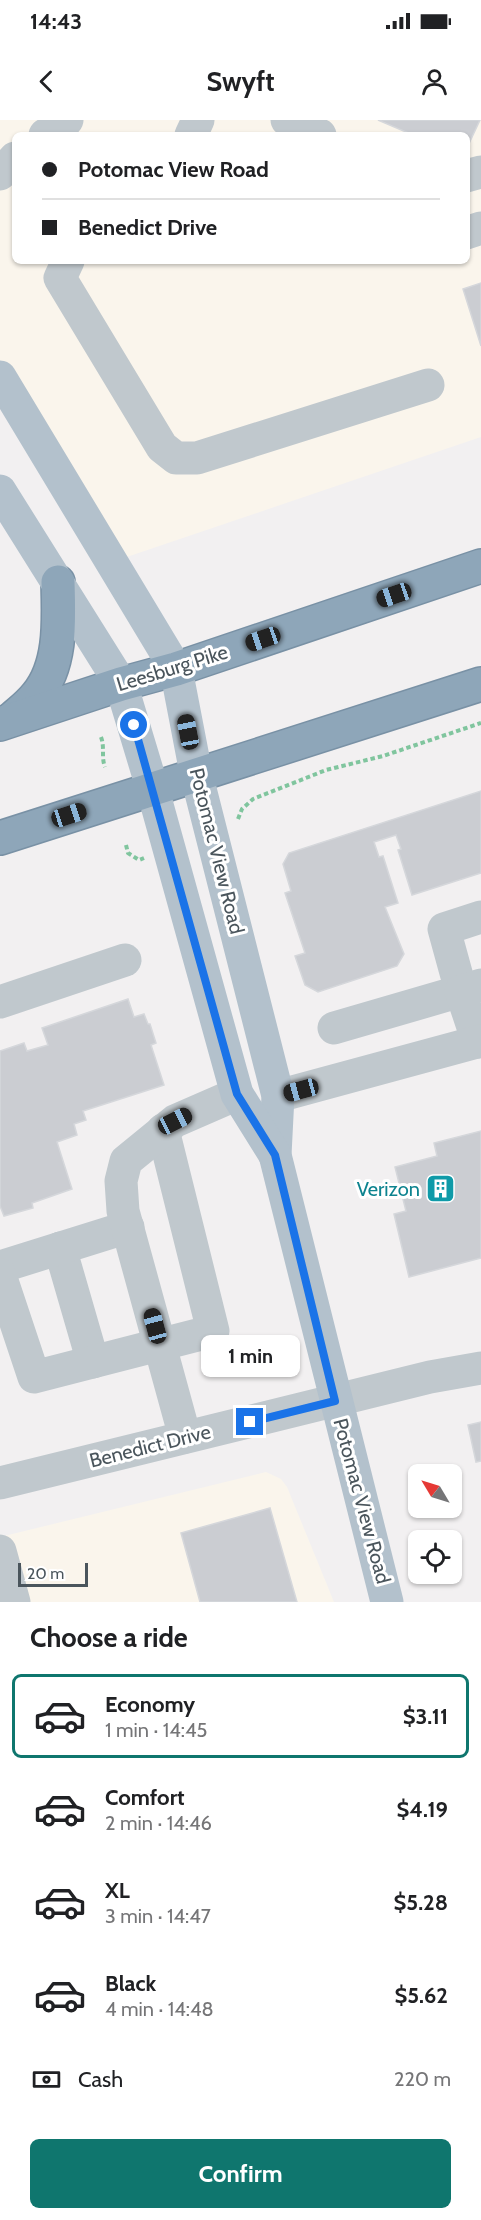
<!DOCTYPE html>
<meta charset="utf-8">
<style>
body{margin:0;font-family:Cabin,sans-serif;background:#f6f6f6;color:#202124;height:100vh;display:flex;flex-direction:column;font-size:22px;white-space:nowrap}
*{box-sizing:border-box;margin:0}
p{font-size:20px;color:#757577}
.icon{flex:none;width:33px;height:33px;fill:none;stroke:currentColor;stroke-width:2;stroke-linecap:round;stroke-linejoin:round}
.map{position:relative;height:1482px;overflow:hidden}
.panel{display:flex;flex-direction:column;background:#fff;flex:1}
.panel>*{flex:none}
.banner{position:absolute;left:12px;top:12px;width:458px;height:132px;border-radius:9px;box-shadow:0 2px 4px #0004;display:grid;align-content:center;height:132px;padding:0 30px;background:#fff}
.needle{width:39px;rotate:308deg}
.buttons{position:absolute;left:408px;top:1344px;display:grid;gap:12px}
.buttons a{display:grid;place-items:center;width:54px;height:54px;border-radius:9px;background:#fff;box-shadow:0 2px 4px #0004;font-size:30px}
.scale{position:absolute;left:18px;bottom:15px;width:70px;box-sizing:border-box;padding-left:6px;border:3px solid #4a555c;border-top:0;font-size:16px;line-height:21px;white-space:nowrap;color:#4a555c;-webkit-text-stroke:4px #fff;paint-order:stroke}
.end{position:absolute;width:27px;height:27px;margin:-14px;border:8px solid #1a73e8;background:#fff;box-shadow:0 0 0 3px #fff}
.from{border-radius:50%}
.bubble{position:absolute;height:42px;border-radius:9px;background:#fff;box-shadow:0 2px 4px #0004;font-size:20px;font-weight:700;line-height:42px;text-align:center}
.car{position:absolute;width:18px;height:36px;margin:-18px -9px;border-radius:8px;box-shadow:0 0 4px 2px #0007;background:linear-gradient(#222 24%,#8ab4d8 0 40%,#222 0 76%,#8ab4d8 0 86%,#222 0)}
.banner b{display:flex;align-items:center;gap:21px;height:57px;font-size:22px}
.banner b+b{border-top:2px solid #e0e0e0}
.banner i{width:15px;height:15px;background:#202124}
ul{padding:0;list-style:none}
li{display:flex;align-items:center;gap:18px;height:84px;margin:0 12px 9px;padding:0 18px;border:3px solid transparent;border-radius:9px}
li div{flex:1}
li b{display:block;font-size:22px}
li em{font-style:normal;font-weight:700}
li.current{border-color:#0f766e}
li>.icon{width:54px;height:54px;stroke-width:1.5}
h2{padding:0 30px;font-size:27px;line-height:72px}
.pay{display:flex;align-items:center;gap:15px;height:66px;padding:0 30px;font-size:22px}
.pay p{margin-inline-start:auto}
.action{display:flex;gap:12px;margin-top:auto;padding:12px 30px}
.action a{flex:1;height:69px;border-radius:9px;background:#0f766e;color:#fff;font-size:24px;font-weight:700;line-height:69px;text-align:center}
.status{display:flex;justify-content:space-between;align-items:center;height:42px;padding:0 30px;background:#fff;direction:ltr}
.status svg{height:16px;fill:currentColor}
header{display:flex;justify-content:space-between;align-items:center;height:78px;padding:0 30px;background:#fff;font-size:27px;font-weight:700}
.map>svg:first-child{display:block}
</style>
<div class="status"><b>14:43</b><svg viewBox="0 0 49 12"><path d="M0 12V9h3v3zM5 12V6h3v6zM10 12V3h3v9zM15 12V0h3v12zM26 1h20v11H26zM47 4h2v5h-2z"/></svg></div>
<header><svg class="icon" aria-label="back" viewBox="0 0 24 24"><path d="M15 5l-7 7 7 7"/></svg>Swyft<svg class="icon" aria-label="person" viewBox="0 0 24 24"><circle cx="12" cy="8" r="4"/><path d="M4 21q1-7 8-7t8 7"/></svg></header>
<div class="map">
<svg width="481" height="1482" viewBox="0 0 481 1482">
<rect width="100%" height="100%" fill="#f2f0f1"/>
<g fill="#faf5ec" fill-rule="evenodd">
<path d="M0,0H481V317L112,442L0,256ZM15,15H466V141H15Z"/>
<polygon points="266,1352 281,1359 287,1367 334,1482 0,1482 0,1417"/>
</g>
<g fill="#cbcdd2" stroke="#d5d7db" stroke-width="1.5">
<polygon points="378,0 480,0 466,30 466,15 413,15"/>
<polygon points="481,163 481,226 463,169"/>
<polygon points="481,671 481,753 412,775 398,730 401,729 396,715 374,722 379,737 383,736 398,783 385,787 404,834 397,846 318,872 305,865 295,836 305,833 285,773 291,771 283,744 289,733"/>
<polygon points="128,879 134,897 144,894 148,904 150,904 156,923 151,925 164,965 83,991 86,1000 74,1004 77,1015 57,1022 72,1069 32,1083 33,1088 4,1096 0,1086 0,931 24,923 27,931 48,925 42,908"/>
<polygon points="481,1011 481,1138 409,1157 394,1094 406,1091 395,1047 437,1036 434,1023"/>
<polygon points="481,1302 481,1341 476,1342 468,1305"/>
<polygon points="270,1388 297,1482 200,1482 181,1413"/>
</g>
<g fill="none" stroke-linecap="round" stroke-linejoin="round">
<defs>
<g id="highway">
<path d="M13,598C21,591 30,584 37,575C62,545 59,499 58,462"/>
<polyline points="0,604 121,564 176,549 481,446"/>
<polyline points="0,718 481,564"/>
</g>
</defs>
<use href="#highway" stroke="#7991a5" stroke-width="36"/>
<g stroke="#80c59e" stroke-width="4" stroke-dasharray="4.5 3" stroke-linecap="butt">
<path d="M101,617C105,628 101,637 105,647"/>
<polyline points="238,699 242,689 253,679 326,650 383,636 481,603"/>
<polyline points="126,725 128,733 139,740 144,738"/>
</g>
<g stroke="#c0c8cd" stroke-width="33">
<polyline points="287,0 320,15"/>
<polyline points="45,15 67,0"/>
<polyline points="191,15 198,0"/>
<polyline points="0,54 15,38"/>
<polyline points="466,56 481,52"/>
<polyline points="466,113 481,108"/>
<polyline points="68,141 60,158 162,327 176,338 197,338 428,265"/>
<polyline points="0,882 125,840"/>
<polyline points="334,908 461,871 444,809 481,797"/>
<polyline points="478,922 461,871 481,865"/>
<polyline points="278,976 481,921"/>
<polyline points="60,1128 93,1242"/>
<polyline points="0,1147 128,1107"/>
<polyline points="0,1155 34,1257 213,1211 163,1010"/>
<polyline points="185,1317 123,1091 121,1061 126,1041 175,1001 237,974"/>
<polyline points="0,1363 430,1257 481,1248"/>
<polyline points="0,1431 14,1482"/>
</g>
<g stroke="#b3c1cc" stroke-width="33">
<polyline points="0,257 176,549 196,653 278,976 275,1035 387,1482"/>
<polyline points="0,371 121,564 152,667 237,974 275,1035"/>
</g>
<use href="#highway" stroke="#8ea6b9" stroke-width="33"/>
</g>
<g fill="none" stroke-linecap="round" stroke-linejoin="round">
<polyline stroke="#1a73e8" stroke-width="8" points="134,605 237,974 275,1035 335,1281 250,1302"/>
</g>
<defs>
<symbol id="building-square" viewBox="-11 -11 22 22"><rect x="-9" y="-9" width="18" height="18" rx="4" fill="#0f9aa8" stroke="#fff"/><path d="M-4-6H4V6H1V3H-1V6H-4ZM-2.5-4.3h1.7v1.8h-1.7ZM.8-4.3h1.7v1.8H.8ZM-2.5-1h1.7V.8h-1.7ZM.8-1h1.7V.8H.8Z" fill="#fff"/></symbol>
</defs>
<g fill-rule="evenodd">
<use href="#building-square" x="424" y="1052" width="33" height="33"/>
</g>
<g text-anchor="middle" stroke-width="6" stroke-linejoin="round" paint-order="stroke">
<g font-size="20" fill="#4a555c" stroke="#fff">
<text transform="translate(172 548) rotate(-17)" y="7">Leesburg Pike</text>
<text transform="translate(217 731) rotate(76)" y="7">Potomac View Road</text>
<text transform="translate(150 1326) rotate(-14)" y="7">Benedict Drive</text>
<text transform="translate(362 1381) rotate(75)" y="7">Potomac View Road</text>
</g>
<g font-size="20" fill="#0d838f" stroke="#fff" text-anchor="end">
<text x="420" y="1076">Verizon</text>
</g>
</g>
</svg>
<div class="buttons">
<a><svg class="needle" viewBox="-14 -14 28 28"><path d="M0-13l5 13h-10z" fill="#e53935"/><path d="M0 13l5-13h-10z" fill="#757577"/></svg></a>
<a><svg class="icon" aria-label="locate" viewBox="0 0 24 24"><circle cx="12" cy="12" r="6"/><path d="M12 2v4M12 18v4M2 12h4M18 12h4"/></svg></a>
</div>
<div class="scale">20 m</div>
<i class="end from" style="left:134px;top:605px"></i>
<i class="end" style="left:250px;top:1302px"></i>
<div class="bubble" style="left:201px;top:1215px;width:99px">1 min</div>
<i class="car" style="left:394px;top:475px;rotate:251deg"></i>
<i class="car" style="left:263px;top:519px;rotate:251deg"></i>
<i class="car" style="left:188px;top:612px;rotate:349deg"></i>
<i class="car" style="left:69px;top:695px;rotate:72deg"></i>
<i class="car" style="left:301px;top:970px;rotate:255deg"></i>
<i class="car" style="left:175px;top:1001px;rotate:63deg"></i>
<i class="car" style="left:155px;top:1206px;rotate:345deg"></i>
<div class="banner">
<b><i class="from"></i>Potomac View Road</b>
<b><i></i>Benedict Drive</b>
</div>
</div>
<section class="panel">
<h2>Choose a ride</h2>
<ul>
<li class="current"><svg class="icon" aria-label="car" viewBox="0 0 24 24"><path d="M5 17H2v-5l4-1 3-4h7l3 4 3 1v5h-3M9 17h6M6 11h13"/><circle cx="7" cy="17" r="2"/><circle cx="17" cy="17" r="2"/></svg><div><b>Economy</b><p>1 min · 14:45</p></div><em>$3.11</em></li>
<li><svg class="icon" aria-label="car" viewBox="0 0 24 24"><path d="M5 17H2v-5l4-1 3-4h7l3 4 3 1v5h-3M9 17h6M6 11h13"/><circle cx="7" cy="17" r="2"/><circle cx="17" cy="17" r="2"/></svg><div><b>Comfort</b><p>2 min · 14:46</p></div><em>$4.19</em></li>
<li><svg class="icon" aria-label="car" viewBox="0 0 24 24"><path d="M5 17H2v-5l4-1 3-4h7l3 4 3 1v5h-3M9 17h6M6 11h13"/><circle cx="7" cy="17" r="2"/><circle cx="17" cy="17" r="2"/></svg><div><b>XL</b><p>3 min · 14:47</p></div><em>$5.28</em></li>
<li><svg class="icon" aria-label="car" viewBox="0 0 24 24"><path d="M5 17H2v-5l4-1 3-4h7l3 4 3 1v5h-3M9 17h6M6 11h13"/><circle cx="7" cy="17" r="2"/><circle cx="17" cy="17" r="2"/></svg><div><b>Black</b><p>4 min · 14:48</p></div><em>$5.62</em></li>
</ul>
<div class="pay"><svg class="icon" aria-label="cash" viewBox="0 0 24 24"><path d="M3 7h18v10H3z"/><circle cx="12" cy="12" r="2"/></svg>Cash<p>220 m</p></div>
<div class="action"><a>Confirm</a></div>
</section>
